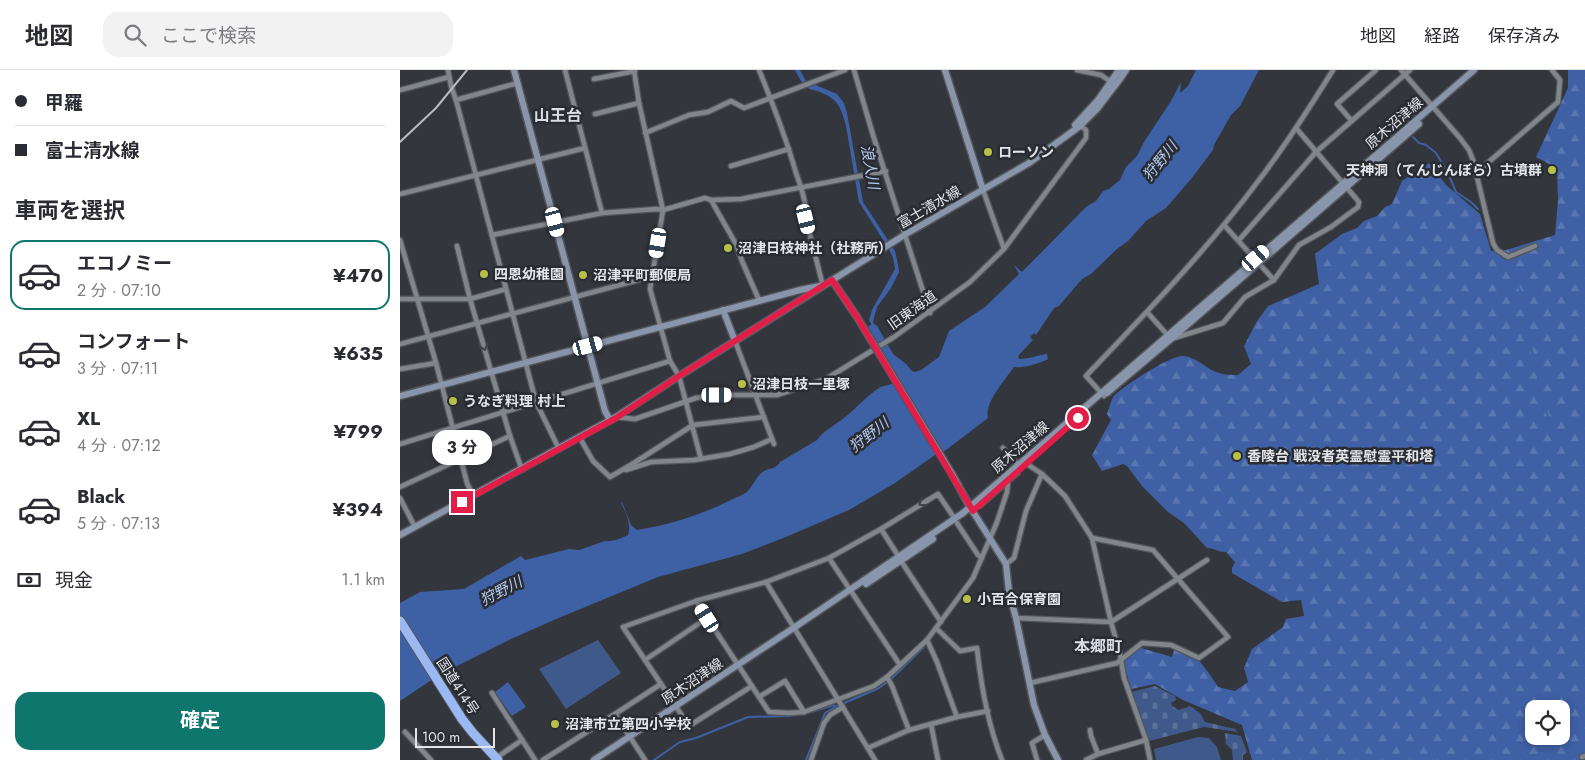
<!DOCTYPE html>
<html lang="ja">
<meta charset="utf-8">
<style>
body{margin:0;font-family:Jost,"Noto Sans JP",sans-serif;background:#f2f2f3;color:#2b2b33;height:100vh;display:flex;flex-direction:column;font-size:19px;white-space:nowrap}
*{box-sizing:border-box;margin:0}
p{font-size:16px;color:#7c7c81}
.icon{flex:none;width:28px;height:28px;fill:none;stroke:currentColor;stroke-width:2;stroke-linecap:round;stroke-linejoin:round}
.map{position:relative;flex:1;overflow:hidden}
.sheet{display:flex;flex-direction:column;background:#fff;width:400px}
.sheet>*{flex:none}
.banner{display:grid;align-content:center;height:110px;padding:0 15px;background:#fff}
.controls{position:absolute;left:1125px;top:630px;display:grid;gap:10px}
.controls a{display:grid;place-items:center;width:45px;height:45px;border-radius:10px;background:#fff;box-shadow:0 2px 8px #0003;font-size:25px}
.scale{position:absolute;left:15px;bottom:12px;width:80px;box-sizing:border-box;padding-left:5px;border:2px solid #e3e5e9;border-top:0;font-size:14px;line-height:18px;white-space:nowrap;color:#e3e5e9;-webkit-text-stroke:4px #292c32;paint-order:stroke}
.end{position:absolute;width:22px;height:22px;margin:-11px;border:6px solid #e11d48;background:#fff;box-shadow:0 0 0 2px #fff}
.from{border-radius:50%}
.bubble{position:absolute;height:35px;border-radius:15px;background:#fff;box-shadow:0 2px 8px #0003;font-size:16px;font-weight:700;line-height:35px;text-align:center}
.car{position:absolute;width:15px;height:30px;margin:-15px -8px;border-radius:6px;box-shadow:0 0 4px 1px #0007;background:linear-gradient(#fff 24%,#345 0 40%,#fff 0 76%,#345 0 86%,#fff 0)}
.banner b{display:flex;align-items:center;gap:18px;height:48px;font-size:19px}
.banner b+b{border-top:1px solid #e1e1e2}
.banner i{width:12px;height:12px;background:#2b2b33}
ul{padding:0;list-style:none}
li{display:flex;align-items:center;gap:15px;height:70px;margin:0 10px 8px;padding:0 5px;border:2px solid transparent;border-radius:15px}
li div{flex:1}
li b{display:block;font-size:19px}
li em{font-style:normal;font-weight:700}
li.current{border-color:#0f766e}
li>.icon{width:45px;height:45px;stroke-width:1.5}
h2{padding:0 15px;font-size:22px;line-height:60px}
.pay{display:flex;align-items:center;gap:12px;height:55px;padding:0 15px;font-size:19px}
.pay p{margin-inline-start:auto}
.primary-button{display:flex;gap:10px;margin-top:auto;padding:10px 15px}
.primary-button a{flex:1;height:58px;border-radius:15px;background:#0f766e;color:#fff;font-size:20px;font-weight:700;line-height:58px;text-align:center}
header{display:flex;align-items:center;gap:30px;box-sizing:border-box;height:70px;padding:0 25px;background:#fff;border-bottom:1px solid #e1e1e2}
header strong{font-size:24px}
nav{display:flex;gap:28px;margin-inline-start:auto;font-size:18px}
.search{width:350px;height:45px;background:#f2f2f3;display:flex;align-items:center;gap:12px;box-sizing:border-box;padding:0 18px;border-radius:15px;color:#7c7c81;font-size:19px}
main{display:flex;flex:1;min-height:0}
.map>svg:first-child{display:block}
</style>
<header>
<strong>地図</strong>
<div class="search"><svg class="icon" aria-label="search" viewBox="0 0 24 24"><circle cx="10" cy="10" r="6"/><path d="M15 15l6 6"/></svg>ここで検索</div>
<nav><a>地図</a><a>経路</a><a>保存済み</a></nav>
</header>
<main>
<section class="sheet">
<div class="banner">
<b><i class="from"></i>甲羅</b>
<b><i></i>富士清水線</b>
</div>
<h2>車両を選択</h2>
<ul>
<li class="current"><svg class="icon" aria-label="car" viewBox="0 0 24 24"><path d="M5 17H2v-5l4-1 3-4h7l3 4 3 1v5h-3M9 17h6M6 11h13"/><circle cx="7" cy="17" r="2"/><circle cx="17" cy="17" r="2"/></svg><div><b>エコノミー</b><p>2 分 · 07:10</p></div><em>¥470</em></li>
<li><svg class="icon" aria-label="car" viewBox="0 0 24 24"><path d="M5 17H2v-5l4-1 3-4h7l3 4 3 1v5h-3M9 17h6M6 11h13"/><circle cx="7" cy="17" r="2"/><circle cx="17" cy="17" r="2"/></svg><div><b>コンフォート</b><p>3 分 · 07:11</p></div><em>¥635</em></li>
<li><svg class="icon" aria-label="car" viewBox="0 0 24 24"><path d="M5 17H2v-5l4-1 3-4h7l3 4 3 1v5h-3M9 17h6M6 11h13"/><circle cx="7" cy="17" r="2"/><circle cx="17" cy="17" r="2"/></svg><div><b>XL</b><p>4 分 · 07:12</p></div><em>¥799</em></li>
<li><svg class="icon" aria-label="car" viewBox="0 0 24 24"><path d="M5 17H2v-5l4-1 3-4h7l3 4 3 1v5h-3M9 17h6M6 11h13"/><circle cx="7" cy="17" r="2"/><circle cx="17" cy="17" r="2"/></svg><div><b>Black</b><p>5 分 · 07:13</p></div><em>¥394</em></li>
</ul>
<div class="pay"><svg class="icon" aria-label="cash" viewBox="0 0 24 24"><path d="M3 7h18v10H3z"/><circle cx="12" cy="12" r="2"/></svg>現金<p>1.1 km</p></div>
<div class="primary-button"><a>確定</a></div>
</section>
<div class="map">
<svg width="1185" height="690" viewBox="0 0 1185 690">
<defs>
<pattern id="forest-firs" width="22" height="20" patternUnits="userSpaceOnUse" patternTransform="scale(1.25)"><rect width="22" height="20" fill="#3f60a5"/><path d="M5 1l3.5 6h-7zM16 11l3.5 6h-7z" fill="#5b77b1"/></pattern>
<pattern id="cemetery-stones" width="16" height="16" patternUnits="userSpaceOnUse" patternTransform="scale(1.25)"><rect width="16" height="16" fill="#40598b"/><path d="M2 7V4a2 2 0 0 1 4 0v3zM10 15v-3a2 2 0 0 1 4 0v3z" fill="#5b719b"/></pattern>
</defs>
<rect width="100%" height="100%" fill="#33363c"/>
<g fill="#40598b">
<polygon points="198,570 221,603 166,639 139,599"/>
<polygon points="798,667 809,668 817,677 821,690 756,690 754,679"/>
</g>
<path fill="url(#forest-firs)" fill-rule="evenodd" d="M1168,0H1185V690H852L842,655L783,630L755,614L731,619L723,591L738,577L772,587L775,577L797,588L808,602L818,617L835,621L848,612L844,598L852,579L883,557L886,549L904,546L901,530L882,532L832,503V498L835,492L826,482C817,482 815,478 807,478L784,453L768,442L742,416L727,396L723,394L702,401L692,385L711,350L707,344C709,339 711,330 714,326C723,316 772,284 784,286C797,287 807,300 819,303C825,305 832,305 838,305L851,294L844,276L857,251L868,236L919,214L915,184L942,164L957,158L964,151L977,146L985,137L992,134L1002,111L1029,93L1046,115L1080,144L1091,181L1106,180L1155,165L1158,130L1157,98L1136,87L1168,18ZM1134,639H1161V666H1134Z"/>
<g fill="url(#cemetery-stones)">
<polygon points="755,616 775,626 776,630 771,633 772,636 779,640 790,636 800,643 805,652 835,659 838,662 804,657 749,671 732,622"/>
<polygon points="825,663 841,666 847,682 843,685 843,690 833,690 832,680 826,674"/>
</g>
<g fill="#3e60a5">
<path d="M395,0H400L406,11L437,24L444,33L447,43L463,132L495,181L498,194L499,202L491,218L477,237L473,252L481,267L479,269L469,250L472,240L495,199L493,188L489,179L459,132L446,56C441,36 437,28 417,21C412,20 406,18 403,14C400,10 397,4 395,0Z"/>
<path d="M796,0H859L840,36L831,45L814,75L813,80L791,109L766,138L746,151L728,171L717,179L691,204L682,209L659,236L654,238L636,265L634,263L630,267L633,270L618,286L619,289C630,289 637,285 647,284L648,289C638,294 625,298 614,297C605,310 584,333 588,348L546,380L535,385L495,413L449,440L381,469L342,484L258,507L156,549L111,569L39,605L0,631V533L20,522L64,519L121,486L125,490L169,479L179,480L205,471C213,472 222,468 228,465C232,454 225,442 221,432H222L231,455L237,460C270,455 303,444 333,429C337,427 343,425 347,422C353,416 356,406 364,401C370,398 376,399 380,392L417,370C425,359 439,353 450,343C459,335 468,325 479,318C485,314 496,316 498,308C500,300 494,293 491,287L493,284L506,294L512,301L515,302L521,300L539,287L549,261L585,237L619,204L614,195L622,202L686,137L696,131L703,121L709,119L720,110L726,97L737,86L744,72L771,31L781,12L780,23L788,16Z"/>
<polygon points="108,612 126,637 112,646 95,622"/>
</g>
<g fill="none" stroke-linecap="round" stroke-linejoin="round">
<g stroke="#3e60a5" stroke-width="2">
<polyline points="1013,67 1019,73 1026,75 1036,83 1048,103 1056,122 1071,132 1078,139"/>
<polyline points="1113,197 1127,245 1127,258 1142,326 1149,350 1155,363 1155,380 1152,404 1154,412"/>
<polyline points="254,690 280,672 296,668 348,647 389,646 405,644 434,635 435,637 479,618 489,611 524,577"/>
<polyline points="406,690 425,643 435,637"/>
</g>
<polyline stroke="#3e60a5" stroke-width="10" points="473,259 504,313"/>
<defs>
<g id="street">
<polyline points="48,0 51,16 56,30 136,332 159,379"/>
<polyline points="165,0 202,143"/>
<polyline points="234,0 239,33 263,140 250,219 270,291 279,306 301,389"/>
<path d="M359,0C373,34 386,68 396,103C401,117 407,134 406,149L423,216"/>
<polyline points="454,0 473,65 530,243"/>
<polyline points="677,0 701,5 711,12"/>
<polyline points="1001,0 1060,68 1069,80 1073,90 1093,173 1097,180 1108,187 1135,176"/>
<polyline points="194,9 235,1"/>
<polyline points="0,20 49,7"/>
<polyline points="56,30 118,13"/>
<polyline points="195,44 239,33"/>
<polyline points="952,51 937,34 976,0"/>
<polyline points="245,63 289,45 308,42 331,31 344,38 445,0"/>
<polyline points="331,96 389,79"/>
<polyline points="1076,103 1158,32 1160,10 1152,0"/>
<polyline points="583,120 604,179"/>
<polyline points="0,124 185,78"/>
<polyline points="311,130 337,176 342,191 359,230"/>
<polyline points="824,155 874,210"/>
<polyline points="92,165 202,143 257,139 263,140 305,128 311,130 341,129 486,101"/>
<polyline points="0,170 36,293 67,413 73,426"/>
<polyline points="839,170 916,82 1010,0"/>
<polyline points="57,176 70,229 110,366 122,400"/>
<polyline points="0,229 70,229 106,219"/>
<polyline points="747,242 771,269 823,253 845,227 874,210 899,175 931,157 958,137 959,132 896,58"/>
<polyline points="335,271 374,374"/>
<polyline points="0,274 253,206"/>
<polyline points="0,299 36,293"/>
<path d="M704,326L686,306C746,243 807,180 859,110C886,75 910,37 933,0"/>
<polyline points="216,347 235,349 296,328 317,325 377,325 426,309 494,267 570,212 604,179 686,68 686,60 678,54"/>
<polyline points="180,368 193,391 210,407 234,393 293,355 364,347"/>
<polyline points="0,374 270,291"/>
<polyline points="603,378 621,398"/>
<polyline points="627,394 642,404 665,426 692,468 711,552 720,584 724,608 746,670 750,690"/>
<polyline points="226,400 251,392 294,390 330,384 354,377 372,369"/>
<polyline points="0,417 110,366"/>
<polyline points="0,428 15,457"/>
<polyline points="557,453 578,485 582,488"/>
<polyline points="481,459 499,487"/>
<polyline points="429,488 500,595"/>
<polyline points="501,491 541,552"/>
<polyline points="606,494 614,488 626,441 642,404"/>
<polyline points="366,512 475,690"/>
<polyline points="296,531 369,642 389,643 404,642 474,616 487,607 527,570 573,508 597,452 607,422 608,410"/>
<polyline points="616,548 711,552 807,490"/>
<path d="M536,558L560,581L577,578C581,616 588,655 602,690"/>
<polyline points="527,570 537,592 557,647"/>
<polyline points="245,590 307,548"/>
<polyline points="487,607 492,616 509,660"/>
<polyline points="630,613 717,593 742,573 771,575 799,588 828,567 753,480 692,468"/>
<polyline points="352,616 289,656 223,557 296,531 366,512 429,488 481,459 538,424 555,449"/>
<polyline points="92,623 135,690"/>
<polyline points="359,627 385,611 404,642"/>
<polyline points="531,654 538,690"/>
<polyline points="690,660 691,666 698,684"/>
<polyline points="5,662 31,690"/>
<polyline points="468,678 509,660 557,647 588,641"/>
<polyline points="1182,687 1185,686"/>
<polyline points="96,688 122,670"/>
<polyline points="143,690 215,644"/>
<polyline points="245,690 215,644 261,614"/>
<polyline points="411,690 424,653 430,645 443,637"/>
<polyline points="637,690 632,673 645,665"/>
<polyline points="686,690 698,684 746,670"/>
</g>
<g id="secondary">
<polyline points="114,0 205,341 210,350"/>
<polyline points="545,0 583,120"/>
<polyline points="675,55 698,30 719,0"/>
<polyline points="432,210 457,247 474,275"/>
<polyline points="323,240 335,271"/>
<polyline points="707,323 771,269 1019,54"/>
<polyline points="0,326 400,220 420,216"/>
<polyline points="552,404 570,437 606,494 609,522 616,548 634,635 645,665 658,690"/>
<polyline points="579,435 617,402"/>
<polyline points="0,465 216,347 279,306 506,164 629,93 680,56 697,39 720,9 726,0"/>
<polyline points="466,514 533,469"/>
<polyline points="194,690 395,557 563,443 1074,0"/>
</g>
<polyline id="highway" points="0,551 62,649 73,663 98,690"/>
</defs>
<use href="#street" stroke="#52555a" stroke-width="7"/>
<use href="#secondary" stroke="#52555a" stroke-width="9"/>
<use href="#highway" stroke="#52555a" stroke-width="11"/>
<use href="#street" stroke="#81858c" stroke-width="4.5"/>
<use href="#secondary" stroke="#8895ab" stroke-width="6"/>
<use href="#highway" stroke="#9ab9f3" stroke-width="9"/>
<polyline stroke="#b8bbbf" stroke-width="2" points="0,72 36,38 67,0"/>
<defs>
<polyline id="secondary-bridge" points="474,275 552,404"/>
</defs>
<use href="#secondary-bridge" stroke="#52555a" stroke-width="9" stroke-linecap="butt"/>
<use href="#secondary-bridge" stroke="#8895ab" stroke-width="6"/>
</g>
<defs><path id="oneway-chevron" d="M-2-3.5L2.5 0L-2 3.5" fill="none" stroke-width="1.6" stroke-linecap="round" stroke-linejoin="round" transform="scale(1.25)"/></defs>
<g stroke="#3f4248">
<use href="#oneway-chevron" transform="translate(84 277) rotate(74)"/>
<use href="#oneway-chevron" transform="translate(522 433) rotate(147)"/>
</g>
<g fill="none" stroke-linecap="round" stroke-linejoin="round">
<polyline stroke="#e11d48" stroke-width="6" points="62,432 216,348 279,306 432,210 457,247 573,441 678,348"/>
</g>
<g fill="#b8c147" stroke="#292c32" stroke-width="2">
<circle cx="588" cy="82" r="5"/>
<circle cx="1152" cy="100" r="5"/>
<circle cx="328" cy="178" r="5"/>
<circle cx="84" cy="204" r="5"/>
<circle cx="183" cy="205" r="5"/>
<circle cx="342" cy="314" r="5"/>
<circle cx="53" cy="331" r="5"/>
<circle cx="837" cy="386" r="5"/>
<circle cx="567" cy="529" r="5"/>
<circle cx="155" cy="654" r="5"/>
</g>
<g text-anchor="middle" stroke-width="5" stroke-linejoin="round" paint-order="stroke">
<g font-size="14" fill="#e3e5e9" stroke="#292c32">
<text transform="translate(994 53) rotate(-41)" y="5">原木沼津線</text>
<text transform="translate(529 137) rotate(-30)" y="5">富士清水線</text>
<text transform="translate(512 240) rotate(-35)" y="5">旧東海道</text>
<text transform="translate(620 377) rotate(-41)" y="5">原木沼津線</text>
<text transform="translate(292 611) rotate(-34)" y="5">原木沼津線</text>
<text transform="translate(58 616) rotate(57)" y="5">国道414号</text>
</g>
<g font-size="14" font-weight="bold" fill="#e3e5e9" stroke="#292c32" text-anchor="start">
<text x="598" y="87">ローソン</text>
<text x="1142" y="105" text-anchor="end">天神洞（てんじんぼら）古墳群</text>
<text x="338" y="183">沼津日枝神社（社務所）</text>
<text x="94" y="209">四恩幼稚園</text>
<text x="193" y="210">沼津平町郵便局</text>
<text x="352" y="319">沼津日枝一里塚</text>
<text x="63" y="336">うなぎ料理 村上</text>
<text x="847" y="391">香陵台 戦没者英霊慰霊平和塔</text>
<text x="577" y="534">小百合保育園</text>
<text x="165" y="659">沼津市立第四小学校</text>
</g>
<g font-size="15" font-style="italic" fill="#b5caf1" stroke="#292c32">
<text transform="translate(760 91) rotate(-51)" y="5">狩野川</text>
<text transform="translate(470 97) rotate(80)" y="5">浪人川</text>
<text transform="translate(469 365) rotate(-38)" y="5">狩野川</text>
<text transform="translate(101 521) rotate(-28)" y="5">狩野川</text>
</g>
<g font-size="16" font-weight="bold" fill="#d9dde5" stroke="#292c32">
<text x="158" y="51">山王台</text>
<text x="698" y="582">本郷町</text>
</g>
</g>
</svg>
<div class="controls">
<a><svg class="icon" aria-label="locate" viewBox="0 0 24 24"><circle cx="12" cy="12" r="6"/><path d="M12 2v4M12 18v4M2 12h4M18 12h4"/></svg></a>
</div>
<div class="scale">100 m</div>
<i class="end from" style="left:678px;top:348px"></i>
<i class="end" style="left:62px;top:432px"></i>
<div class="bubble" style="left:32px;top:360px;width:60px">3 分</div>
<i class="car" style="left:406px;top:149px;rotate:166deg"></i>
<i class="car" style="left:155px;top:152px;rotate:165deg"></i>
<i class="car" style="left:258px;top:173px;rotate:189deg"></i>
<i class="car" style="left:856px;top:188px;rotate:49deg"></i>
<i class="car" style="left:188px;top:276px;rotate:75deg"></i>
<i class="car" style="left:317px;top:325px;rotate:90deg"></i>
<i class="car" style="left:307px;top:548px;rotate:328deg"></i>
</div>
</main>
